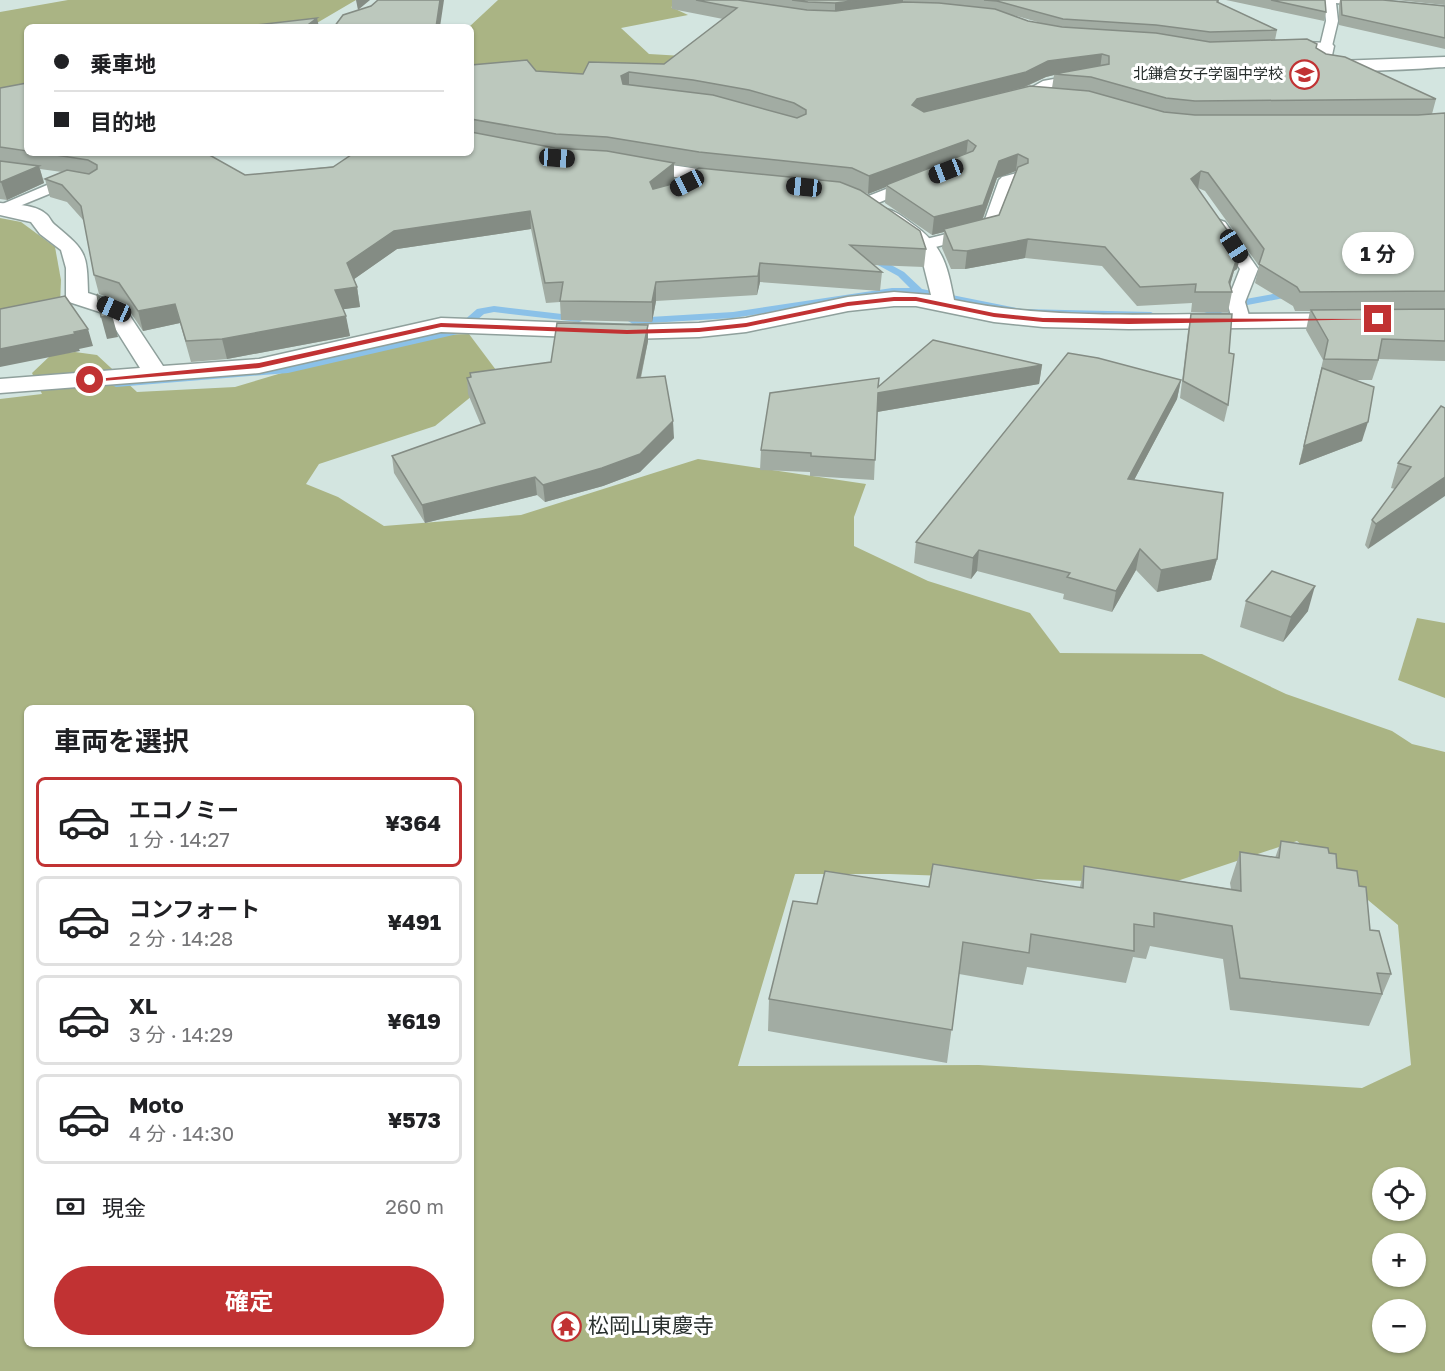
<!DOCTYPE html>
<html lang="ja">
<meta charset="utf-8">
<style>
body{margin:0;font-family:"Golos Text","Noto Sans JP",sans-serif;background:#f2f2f2;color:#202124;height:100vh;display:flex;flex-direction:column;font-size:22px;white-space:nowrap}
*{box-sizing:border-box;margin:0}
p{font-size:20px;color:#757577}
.icon{flex:none;width:33px;height:33px;fill:none;stroke:currentColor;stroke-width:2;stroke-linecap:round;stroke-linejoin:round}
.map{position:relative;flex:1;overflow:hidden}
.side{position:absolute;left:24px;top:705px;width:450px;height:642px;display:flex;flex-direction:column;background:#fff;border-radius:9px;box-shadow:0 2px 4px #0004}
.side>*{flex:none}
.banner{position:absolute;left:24px;top:24px;width:450px;height:132px;border-radius:9px;box-shadow:0 2px 4px #0004;display:grid;align-content:center;height:132px;padding:0 30px;background:#fff}
.buttons{position:absolute;left:1372px;top:1167px;display:grid;gap:12px}
.buttons a{display:grid;place-items:center;width:54px;height:54px;border-radius:50%;background:#fff;box-shadow:0 2px 4px #0004;font-size:30px}
.end{position:absolute;width:27px;height:27px;margin:-14px;border:8px solid #c13233;background:#fff;box-shadow:0 0 0 3px #fff}
.from{border-radius:50%}
.bubble{position:absolute;height:42px;border-radius:21px;background:#fff;box-shadow:0 2px 4px #0004;font-size:20px;font-weight:700;line-height:42px;text-align:center}
.car{position:absolute;width:18px;height:36px;margin:-18px -9px;border-radius:8px;box-shadow:0 0 4px 2px #0007;background:linear-gradient(#222 24%,#8ab4d8 0 40%,#222 0 76%,#8ab4d8 0 86%,#222 0)}
.banner b{display:flex;align-items:center;gap:21px;height:57px;font-size:22px}
.banner b+b{border-top:2px solid #e0e0e0}
.banner i{width:15px;height:15px;background:#202124}
ul{padding:0;list-style:none}
li{display:flex;align-items:center;gap:18px;height:90px;margin:0 12px 9px;padding:0 18px;border:3px solid #e0e0e0;border-radius:9px}
li div{flex:1}
li b{display:block;font-size:22px}
li em{font-style:normal;font-weight:700}
li.current{border-color:#c13233}
li>.icon{width:54px;height:54px;stroke-width:1.5}
h2{padding:0 30px;font-size:27px;line-height:72px}
.pay{display:flex;align-items:center;gap:15px;height:66px;padding:0 30px;font-size:22px}
.pay p{margin-inline-start:auto}
.action{display:flex;gap:12px;margin-top:auto;padding:12px 30px}
.action a{flex:1;height:69px;border-radius:36px;background:#c13233;color:#fff;font-size:24px;font-weight:700;line-height:69px;text-align:center}
.map>svg:first-child{display:block}
</style>
<div class="map">
<svg width="1445" height="1371" viewBox="0 0 1445 1371">
<rect width="100%" height="100%" fill="#d3e5e0"/>
<g fill="#aab484" fill-rule="evenodd">
<polygon points="68,0 356,0 310,27 27,27 27,115 0,109 0,12"/>
<polygon points="498,0 698,0 671,7 688,15 621,28 649,54 768,61 471,103 469,27"/>
<polygon points="0,218 21,222 55,247 61,280 60,306 0,319"/>
<path d="M469,334L499,374L435,426L319,464L306,484L338,497L384,526L521,515L698,459L866,484L854,517V546L928,581L1030,613L1060,653L1202,654L1286,694L1392,731L1412,744L1445,752V1371H0V399L42,394L32,373L51,355L75,352L97,355L137,392L235,387L406,336ZM27,708H471V1344H27ZM1297,841L1398,925L1411,1065L1362,1088L979,1065L738,1066L795,874H890L1168,884ZM1383,1178H1416V1210H1383ZM1383,1244H1416V1276H1383ZM1383,1310H1416V1342H1383Z"/>
<polygon points="1417,618 1445,623 1445,698 1398,680"/>
</g>
<g fill="none" stroke-linecap="round" stroke-linejoin="round">
<g fill="#8bc1e8" fill-rule="evenodd">
<polygon points="865,254 871,254 904,272 922,289 1022,309 1151,312 1156,315 1151,318 1022,315 919,294 892,294 733,318 633,324 628,321 633,318 733,312 892,288 910,288 898,276 865,258"/>
<polygon points="1295,290 1299,291 1299,295 1232,308 1204,320 1190,319 1185,316 1190,313 1202,314 1229,302"/>
<polygon points="494,306 579,316 584,319 579,322 494,312 484,314 462,333 288,373 116,387 110,384 116,381 288,367 454,329 477,309"/>
</g>
<defs>
<g id="lane">
<polygon points="1324,0 1373,0 1445,7 1445,13 1336,3 1338,21 1332,46 1326,50 1320,46 1326,21"/>
<polygon points="1087,73 1094,77 1092,80 1052,87 1027,98 1020,94 1043,81"/>
<polygon points="1017,173 1025,178 1014,183 996,231 928,249 922,248 920,244 922,240 983,225 999,180 1002,177"/>
<polygon points="919,176 927,181 924,184 873,205 861,205 859,202 861,199"/>
<polygon points="66,177 71,179 74,182 71,185 0,214 0,205"/>
<polygon points="1219,220 1225,222 1258,269 1245,302 1250,319 1241,325 1232,319 1227,302 1240,269 1211,225"/>
</g>
<g id="street">
<path d="M1272,41L1331,43L1334,46L1331,60L1337,61L1445,57V67C1422,68 1328,77 1315,62L1318,51L1267,49L1264,46Z"/>
<polygon points="630,159 733,174 742,180 733,186 624,169 621,165 624,161"/>
<path d="M0,203C14,205 35,204 46,214C50,217 51,222 55,225C86,251 87,252 88,293L122,304L163,366L259,359L441,318L627,325L699,323L746,318L848,297L894,292L931,295L920,251L876,215L879,211L886,209C896,211 903,217 911,223C943,245 947,264 954,300C1036,317 1119,315 1203,314C1284,314 1364,313 1445,312V326L1129,329L1043,327L994,322L916,306H894L848,311L746,332L699,337L627,339L441,332L259,373L0,393V379L140,368L106,314L69,302L66,297V268L61,250L40,234L31,222L0,215Z"/>
</g>
</defs>
<use href="#lane" stroke="#8fa09c" stroke-width="3"/>
<use href="#street" stroke="#8fa09c" stroke-width="3"/>
<use href="#lane" fill="#fff" fill-rule="evenodd"/>
<use href="#street" fill="#fff" fill-rule="evenodd"/>
</g>
<g fill="#a2aca3" fill-rule="evenodd">
<path d="M672,0H1219V3L1277,30L1275,40L1316,48L1326,54L1436,99L1432,114L1445,113V361L1379,359L1372,380H1356L1362,441L1299,465L1323,360L1306,330L1310,311H1295L1293,306L1255,283L1259,266L1205,191L1198,188L1237,269L1234,271L1230,285L1232,292L1228,312H1191L1192,303L1137,306L1102,266L1025,258L965,269H951L942,248L944,232L932,235L885,203L886,187L868,194L849,186L926,249L924,267L873,265L882,272L880,291L760,282L757,295L656,301L652,322L561,320L560,302L546,303L531,229L397,249L354,279L357,287L360,307L343,309L350,336L227,359L191,362L180,323L143,331L124,303L99,294L94,275L84,221L67,202L50,197L45,179L62,172L40,169L44,183L7,200L0,199V88L27,83V153H206L245,175L471,153V65L536,71L583,74L664,64L723,19L672,9ZM1013,15L1041,23L1028,21ZM1054,75L1052,88L1025,87L1046,77ZM674,165L685,166L698,169L669,184L674,181ZM1016,171L999,215L983,219L997,178Z"/>
<polygon points="1226,0 1325,0 1326,12 1324,21"/>
<polygon points="1340,0 1383,0 1445,6 1445,49 1339,25 1339,5"/>
<polygon points="1396,0 1445,0 1445,5"/>
<polygon points="1191,314 1229,353 1228,405 1224,422 1180,398 1188,331"/>
<polygon points="648,341 641,378 674,438 640,472 603,486 545,502 537,495 425,523 394,473 392,456 481,425 468,394 467,378 470,377 470,373 551,362"/>
<polygon points="1042,365 1039,384 877,412 874,480 810,476 810,472 760,470 761,450 878,387"/>
<polygon points="1181,380 1177,399 1134,480 1217,559 1211,580 1157,592 1136,570 1112,612 1063,599 1064,594 977,571 971,579 914,563 916,542"/>
<polygon points="1445,408 1368,549 1365,545 1372,520 1395,489 1391,488 1398,463"/>
<polygon points="1246,601 1308,611 1283,642 1240,627"/>
<polygon points="1281,841 1329,853 1337,868 1359,886 1370,930 1391,974 1369,1026 1230,1010 1223,959 1150,946 1146,959 1133,957 1126,983 1027,967 1023,985 959,974 947,1063 768,1031 769,999 817,904 929,887 1080,887 1084,866 1231,889 1230,883 1240,852 1275,858"/>
</g>
<g fill="#848c84">
<polygon points="356,0 370,0 358,10"/>
<polygon points="440,0 444,0 440,27 436,27"/>
<polygon points="861,0 903,0 903,4 835,13 835,3"/>
<polygon points="317,18 319,27 305,27"/>
<polygon points="1102,54 1100,69 1054,74 1054,75 1046,77 1024,87 915,115 912,105 917,99 1048,61"/>
<polygon points="629,72 629,88 622,91 621,76"/>
<polygon points="968,140 966,157 886,185 886,187 868,194 869,176"/>
<polygon points="1018,154 1016,171 997,178 981,223 944,229 944,232 932,235 934,217 999,161"/>
<polygon points="674,163 674,181 651,199 650,182"/>
<polygon points="39,166 44,183 7,200 1,182"/>
<polygon points="1201,171 1198,188 1187,196 1191,179"/>
<polygon points="530,211 531,229 397,249 350,282 347,263 394,231"/>
<polygon points="1028,239 1025,258 965,269 967,251"/>
<polygon points="1242,251 1237,269 1234,271 1228,292 1229,282 1239,252"/>
<polygon points="760,263 760,282 757,295 758,276"/>
<polygon points="656,282 656,301 652,322 652,302"/>
<polygon points="357,287 360,307 338,310 335,290"/>
<polygon points="175,304 180,323 143,331 138,311"/>
<polygon points="112,315 118,337 107,339 101,317"/>
<polygon points="346,316 350,336 227,359 222,339"/>
<polygon points="648,325 648,341 637,394 637,378"/>
<polygon points="88,329 93,346 79,349 80,351 0,367 0,349"/>
<polygon points="1042,365 1039,384 877,412 878,393"/>
<polygon points="1181,380 1177,399 1124,499 1128,479"/>
<polygon points="673,421 674,438 640,472 603,486 545,502 543,485"/>
<polygon points="1368,422 1362,441 1299,465 1304,446"/>
<polygon points="535,477 537,495 425,523 422,505"/>
<polygon points="1445,477 1445,496 1368,549 1376,524"/>
<polygon points="1140,549 1136,570 1112,612 1116,591"/>
<polygon points="979,550 977,571 971,579 973,558"/>
<polygon points="1217,559 1211,580 1157,592 1161,570"/>
<polygon points="1315,586 1308,611 1283,642 1291,617"/>
</g>
<g fill="#bcc8bd" stroke="#848c84" stroke-width="1.5" fill-rule="evenodd">
<polygon points="378,0 440,0 436,27 334,27 343,15 371,6"/>
<path d="M696,0H738L807,10L836,11L904,2L939,3L995,9L1028,21L1062,27L1156,33L1210,42L1307,39L1317,44L1316,48L1326,54L1345,57L1436,99L1195,101L1166,98L1091,77L1054,74L1109,64V56L1102,54L1048,61L1026,72L917,99L912,105L924,112L1030,86L1089,91L1164,112L1195,115H1418L1445,113V291L1300,292L1297,287L1259,264L1264,249L1208,173L1201,171L1191,179L1242,251L1239,252L1229,282L1232,292H1195L1196,284L1140,287L1105,247L1028,239L967,251L953,250L944,229L999,215L1018,167L1028,163V159L1018,154L999,161L983,205L934,217L886,185L973,151L976,146L968,140L869,176L852,168L699,152L607,137L556,134L471,119V65L527,60L536,71L583,74L589,62L664,64L737,8ZM629,72L693,80L749,90L794,103L806,110V114L797,118L713,95L623,84L621,76Z"/>
<polygon points="792,0 861,0 835,3 808,2"/>
<polygon points="984,0 1218,0 1217,2 1277,30 1210,32 1156,25 1063,19 997,1"/>
<polygon points="1271,0 1325,0 1326,12"/>
<polygon points="1341,0 1383,0 1445,6 1445,38 1342,15"/>
<polygon points="317,18 305,27 239,27"/>
<polygon points="27,83 27,151 0,147 0,88"/>
<polygon points="471,132 555,148 607,151 674,163 650,182 653,189 672,184 699,168 840,182 860,190 920,231 926,249 850,245 882,272 760,263 758,276 656,282 652,302 560,301 563,282 545,283 530,211 394,231 347,263 357,287 335,290 346,316 222,339 186,341 175,304 138,311 119,283 94,275 81,206 62,185 45,179 67,170 89,174 97,169 97,165 88,160 43,153 206,153 245,175 333,167 354,153 471,153"/>
<polygon points="0,161 39,166 1,182 0,182"/>
<polygon points="97,294 112,315 101,317"/>
<polygon points="65,296 88,329 74,332 75,334 0,349 0,309"/>
<polygon points="1445,309 1445,341 1382,339 1378,360 1324,359 1328,340 1311,310"/>
<polygon points="1191,314 1232,314 1229,353 1234,354 1228,405 1183,381"/>
<polygon points="557,323 648,325 637,378 665,376 673,421 640,454 602,468 543,485 535,477 422,505 392,456 485,423 467,378 471,377 470,373 551,362"/>
<polygon points="933,340 1042,365 878,393 875,460 811,456 811,453 761,450 770,393 879,378 878,387"/>
<polygon points="1068,353 1098,358 1181,380 1128,479 1223,493 1217,559 1161,570 1140,549 1116,591 1067,577 1070,573 979,550 973,558 916,542"/>
<polygon points="1322,368 1374,387 1368,422 1304,446"/>
<polygon points="1441,406 1445,408 1445,477 1376,524 1372,520 1411,467 1398,463"/>
<polygon points="1272,571 1315,586 1291,617 1246,601"/>
<polygon points="1281,841 1328,848 1329,853 1336,854 1337,868 1357,871 1359,886 1366,887 1370,930 1379,931 1391,974 1377,973 1382,994 1240,978 1232,926 1154,913 1154,927 1134,924 1134,951 1031,934 1029,953 963,942 952,1030 769,999 793,901 817,904 825,871 929,887 933,864 1083,888 1084,866 1241,891 1240,852 1279,858"/>
</g>
<polygon fill="#c13233" points="894,297 916,297 994,313 1043,318 1381,319 1129,324 1043,322 994,317 916,301 894,301 848,306 746,327 699,332 627,334 441,327 259,368 90,382 86,380 259,363 441,323 627,330 699,328 746,323 848,302"/>
<defs>
<symbol id="school-ring" viewBox="-11 -11 22 22"><circle r="9.5" fill="#fff" stroke="#c13233" stroke-width="1.5"/><path d="M0-5L7-2L0 1L-7-2ZM-4 1L0 2.5L4 1V4Q0 6-4 4Z" fill="#c13233"/></symbol>
<symbol id="temple-ring" viewBox="-11 -11 22 22"><circle r="9.5" fill="#fff" stroke="#c13233" stroke-width="1.5"/><path d="M0-6L5-2H3V0L6.5 2.5H4V6H1.5V3h-3V6H-4V2.5H-6.5L-3 0V-2H-5Z" fill="#c13233"/></symbol>
</defs>
<g fill-rule="evenodd">
<use href="#school-ring" x="1288" y="58" width="33" height="33"/>
<use href="#temple-ring" x="550" y="1310" width="33" height="33"/>
</g>
<g text-anchor="middle" stroke-width="6" stroke-linejoin="round" paint-order="stroke">
<g font-size="15" fill="#282f2d" stroke="#fff" text-anchor="end">
<text x="1283" y="79">北鎌倉女子学園中学校</text>
</g>
<g font-size="21" fill="#282f2d" stroke="#fff" text-anchor="start">
<text x="588" y="1333">松岡山東慶寺</text>
</g>
</g>
</svg>
<div class="buttons">
<a><svg class="icon" aria-label="locate" viewBox="0 0 24 24"><circle cx="12" cy="12" r="6"/><path d="M12 2v4M12 18v4M2 12h4M18 12h4"/></svg></a>
<a>+</a>
<a>−</a>
</div>
<i class="end from" style="left:90px;top:380px"></i>
<i class="end" style="left:1378px;top:319px"></i>
<div class="bubble" style="left:1342px;top:232px;width:72px">1 分</div>
<i class="car" style="left:557px;top:158px;rotate:94deg"></i>
<i class="car" style="left:946px;top:171px;rotate:249deg"></i>
<i class="car" style="left:687px;top:183px;rotate:243deg"></i>
<i class="car" style="left:804px;top:187px;rotate:276deg"></i>
<i class="car" style="left:1234px;top:246px;rotate:147deg"></i>
<i class="car" style="left:114px;top:309px;rotate:294deg"></i>
<div class="banner">
<b><i class="from"></i>乗車地</b>
<b><i></i>目的地</b>
</div>
<section class="side">
<h2>車両を選択</h2>
<ul>
<li class="current"><svg class="icon" aria-label="car" viewBox="0 0 24 24"><path d="M5 17H2v-5l4-1 3-4h7l3 4 3 1v5h-3M9 17h6M6 11h13"/><circle cx="7" cy="17" r="2"/><circle cx="17" cy="17" r="2"/></svg><div><b>エコノミー</b><p>1 分 · 14:27</p></div><em>¥364</em></li>
<li><svg class="icon" aria-label="car" viewBox="0 0 24 24"><path d="M5 17H2v-5l4-1 3-4h7l3 4 3 1v5h-3M9 17h6M6 11h13"/><circle cx="7" cy="17" r="2"/><circle cx="17" cy="17" r="2"/></svg><div><b>コンフォート</b><p>2 分 · 14:28</p></div><em>¥491</em></li>
<li><svg class="icon" aria-label="car" viewBox="0 0 24 24"><path d="M5 17H2v-5l4-1 3-4h7l3 4 3 1v5h-3M9 17h6M6 11h13"/><circle cx="7" cy="17" r="2"/><circle cx="17" cy="17" r="2"/></svg><div><b>XL</b><p>3 分 · 14:29</p></div><em>¥619</em></li>
<li><svg class="icon" aria-label="car" viewBox="0 0 24 24"><path d="M5 17H2v-5l4-1 3-4h7l3 4 3 1v5h-3M9 17h6M6 11h13"/><circle cx="7" cy="17" r="2"/><circle cx="17" cy="17" r="2"/></svg><div><b>Moto</b><p>4 分 · 14:30</p></div><em>¥573</em></li>
</ul>
<div class="pay"><svg class="icon" aria-label="cash" viewBox="0 0 24 24"><path d="M3 7h18v10H3z"/><circle cx="12" cy="12" r="2"/></svg>現金<p>260 m</p></div>
<div class="action"><a>確定</a></div>
</section>
</div>
